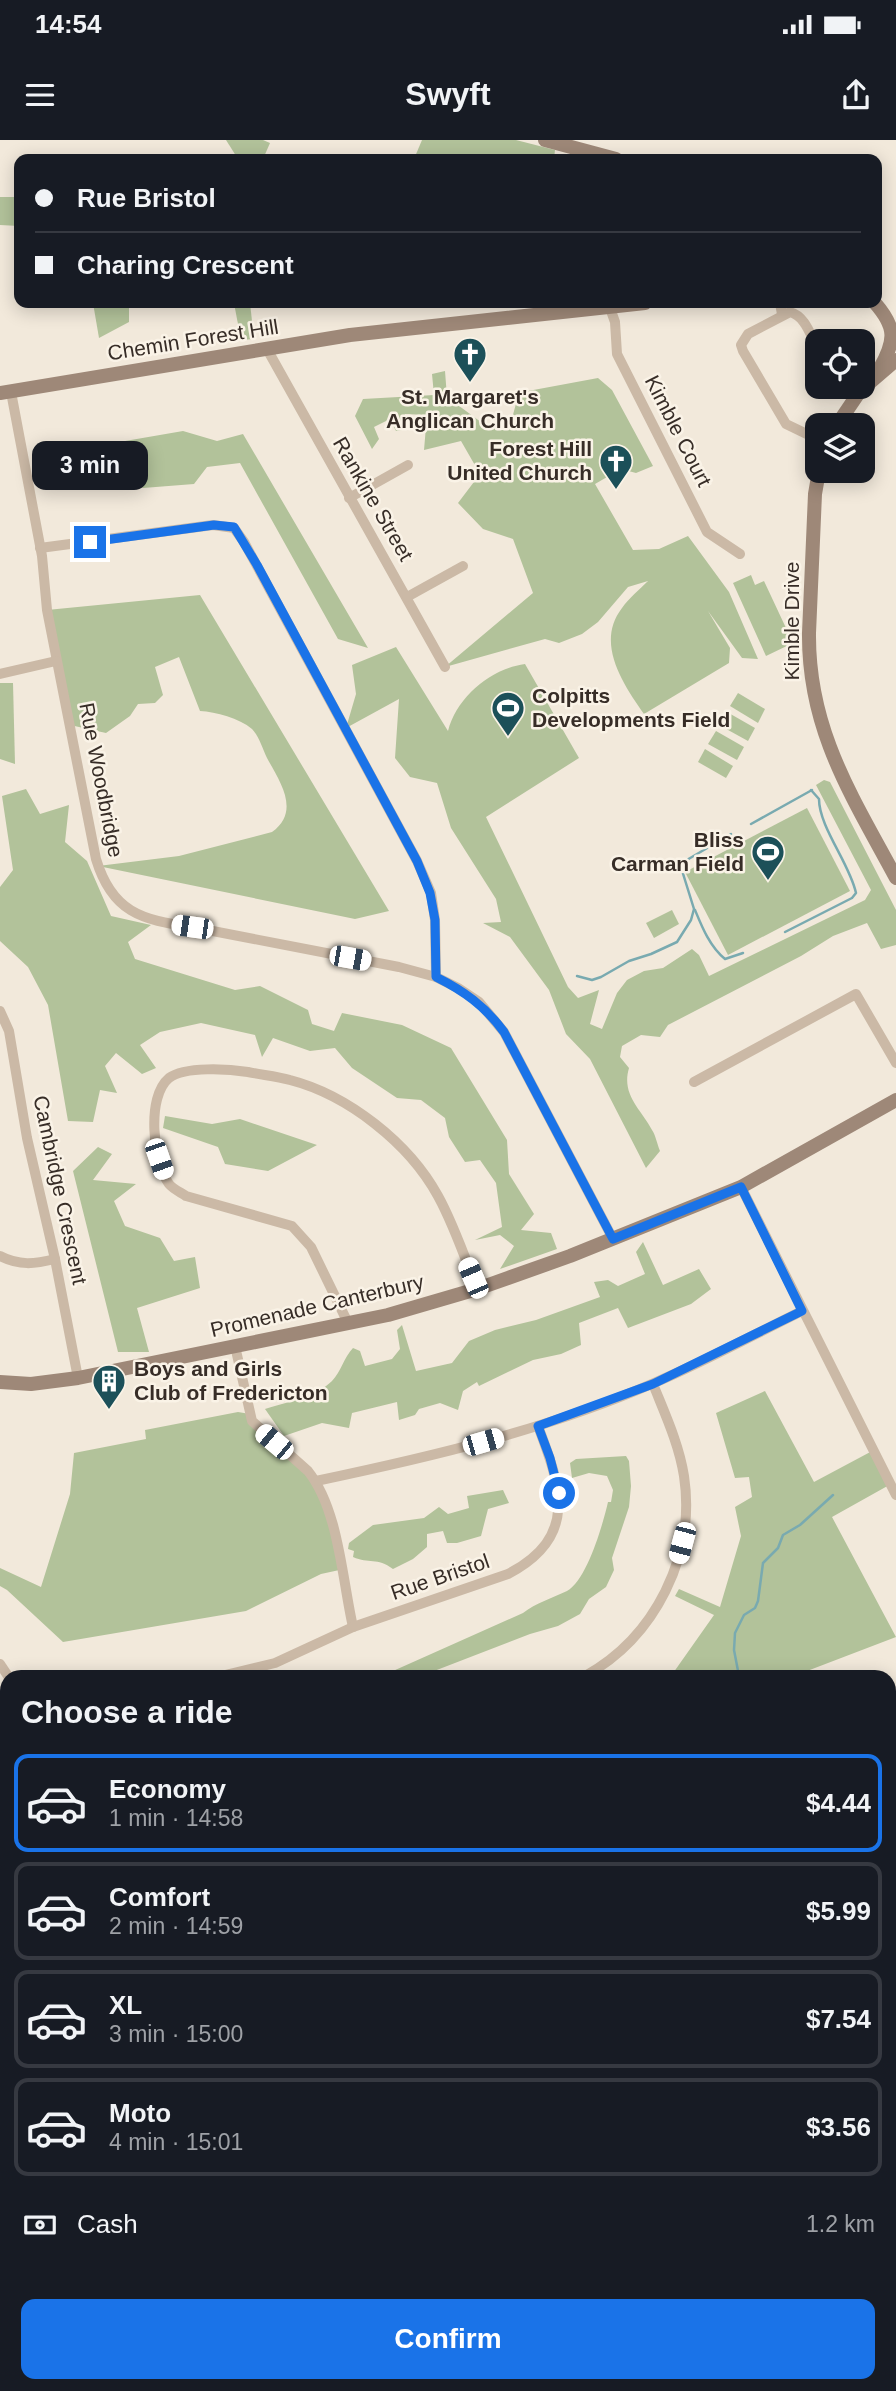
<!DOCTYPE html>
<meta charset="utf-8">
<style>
body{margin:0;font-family:Helvetica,sans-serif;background:#20242c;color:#f1f3f6;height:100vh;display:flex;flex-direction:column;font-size:26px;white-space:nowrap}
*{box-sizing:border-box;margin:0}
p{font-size:23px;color:#9ea1a6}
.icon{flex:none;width:38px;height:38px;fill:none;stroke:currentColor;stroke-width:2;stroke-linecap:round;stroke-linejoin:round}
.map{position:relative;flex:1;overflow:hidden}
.sheet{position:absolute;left:0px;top:1530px;width:896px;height:723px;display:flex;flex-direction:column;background:#171b24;border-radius:21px 21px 0 0;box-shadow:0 4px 18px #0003}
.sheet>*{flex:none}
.guide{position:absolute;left:14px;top:14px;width:868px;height:154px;border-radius:14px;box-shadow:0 4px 18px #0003;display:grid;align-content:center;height:154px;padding:0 21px;background:#171b24}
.fabs{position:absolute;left:805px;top:189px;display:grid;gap:14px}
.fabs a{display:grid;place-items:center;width:70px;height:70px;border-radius:14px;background:#171b24;box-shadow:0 4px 18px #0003;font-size:35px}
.end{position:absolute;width:32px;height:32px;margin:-16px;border:9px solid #1a73e8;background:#fff;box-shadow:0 0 0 4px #fff}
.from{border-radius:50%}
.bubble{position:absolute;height:49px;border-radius:14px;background:#171b24;box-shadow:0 4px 18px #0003;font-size:23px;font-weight:700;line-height:49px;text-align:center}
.car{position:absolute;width:21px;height:42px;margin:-21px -10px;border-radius:9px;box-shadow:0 0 5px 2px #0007;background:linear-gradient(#fff 24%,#345 0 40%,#fff 0 76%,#345 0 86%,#fff 0)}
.guide b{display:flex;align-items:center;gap:24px;height:66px;font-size:26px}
.guide b+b{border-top:2px solid #363941}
.guide i{width:18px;height:18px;background:#f1f3f6}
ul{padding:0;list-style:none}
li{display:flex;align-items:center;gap:21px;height:98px;margin:0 14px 10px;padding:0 7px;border:4px solid #363941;border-radius:14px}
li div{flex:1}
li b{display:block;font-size:26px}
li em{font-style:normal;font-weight:700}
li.selected{border-color:#1a73e8}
li>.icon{width:63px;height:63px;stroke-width:1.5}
h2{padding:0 21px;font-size:32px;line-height:84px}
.pay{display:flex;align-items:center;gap:18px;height:77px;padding:0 21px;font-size:26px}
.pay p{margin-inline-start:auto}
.cta{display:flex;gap:14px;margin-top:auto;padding:14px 21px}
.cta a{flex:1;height:80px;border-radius:14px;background:#1a73e8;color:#fff;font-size:28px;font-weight:700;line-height:80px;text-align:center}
.status{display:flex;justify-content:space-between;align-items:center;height:49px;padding:0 35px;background:#171b24;direction:ltr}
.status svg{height:19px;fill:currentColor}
header{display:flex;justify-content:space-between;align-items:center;height:91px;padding:0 21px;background:#171b24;font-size:32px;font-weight:700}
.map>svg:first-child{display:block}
</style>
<div class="status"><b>14:54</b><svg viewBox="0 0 49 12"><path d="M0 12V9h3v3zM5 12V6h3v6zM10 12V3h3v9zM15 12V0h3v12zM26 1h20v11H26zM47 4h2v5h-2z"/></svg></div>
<header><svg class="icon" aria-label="menu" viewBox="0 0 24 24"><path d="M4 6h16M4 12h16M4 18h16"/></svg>Swyft<svg class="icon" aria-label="share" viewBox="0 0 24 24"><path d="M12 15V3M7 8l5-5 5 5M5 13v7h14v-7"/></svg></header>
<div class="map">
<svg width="896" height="2251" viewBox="0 0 896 2251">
<rect width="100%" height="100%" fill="#f2e9db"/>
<g fill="#b2c29a">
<polygon points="226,0 263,0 270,3 263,19 238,19"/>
<polygon points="422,0 516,0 555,10 554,19 414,19"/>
<polygon points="0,57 19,57 19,86 0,85"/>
<polygon points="93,163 129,163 129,182 99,198"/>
<polygon points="234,163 250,163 254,199 241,200"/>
<path d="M445,231L447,257L489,288L511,282L517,260L528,251L598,238L612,250L653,326L636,333L621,329L595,344L633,410L659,409L688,396L729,452L758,519L742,518L708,471L730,508L729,523L644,574C623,544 595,503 622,468C629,458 640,449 648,441L628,447L598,482L582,494L559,503L545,499L445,527L533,453L513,399L483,389L458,363L480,334L461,301L424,310L427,275L405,274L402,290L396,291L390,279L374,287L379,299L372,309L355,276L363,259L434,255L432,234Z"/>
<polygon points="183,291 217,301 243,294 368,508 338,499 240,323 207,327 194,344 143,348 120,337 102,305"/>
<polygon points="751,435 755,445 764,441 793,503 766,516 733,443"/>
<path d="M200,455L389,771L355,779L98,726L179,716L272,692C301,671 280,642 267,618C263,610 259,596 252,589C239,578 216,572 200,571L179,517L155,527L163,555L155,563L138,564L130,576L106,593L70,585L47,470Z"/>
<path d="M396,507L448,591C457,557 490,529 525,524L579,618L486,677L568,847L578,858L599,850L590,884L602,889L617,853L627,840L644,831L663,828L692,809L699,815L709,836L865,760L871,750L816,645L824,640L830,642L896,770V805L881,809L867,783L833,796L801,816L668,885L660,897L641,895L622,906L620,917L629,928C621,955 641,969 652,990C656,996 657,1004 660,1011L646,1028L590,919L566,894L549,850L510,797L483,783L501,782L496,759L451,688L437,643L410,637L395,618L399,559L346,588L356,554L352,525Z"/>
<polygon points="0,543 13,543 15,624 0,619"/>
<polygon points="738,553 765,569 758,583 730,566"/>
<polygon points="727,572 755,588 748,601 719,585"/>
<polygon points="716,591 744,607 737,620 708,604"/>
<polygon points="705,609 733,626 726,638 698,622"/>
<polygon points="26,649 40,674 69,665 65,702 87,721 111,776 151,785 128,802 135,819 235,850 260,846 308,870 312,884 334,891 342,873 402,885 451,908 507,1000 509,1034 534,1074 521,1090 551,1093 557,1109 500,1129 514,1106 500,1095 475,1100 502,1087 496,1043 480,1020 465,1022 449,997 445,978 421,960 397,958 352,928 335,908 310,911 273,898 262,917 255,895 201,883 160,892 140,905 156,928 142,934 116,913 105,926 117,953 100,950 93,982 68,981 48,865 28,827 0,801 0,747 13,730 2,656"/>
<polygon points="807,668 850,751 728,815 685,732"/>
<polygon points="672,770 679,784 654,798 646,783"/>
<polygon points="165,976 212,984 240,979 317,1005 268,1031 225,1024 218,1007 163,988"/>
<polygon points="98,1007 112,1014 93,1040 136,1044 114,1061 125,1086 160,1098 174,1121 195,1117 200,1148 137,1168 149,1212 118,1212 73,1031"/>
<path d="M643,1102L663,1145L699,1129L711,1149L691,1164L628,1188L618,1168L579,1183L581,1205L561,1214L533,1220L479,1246L477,1242L463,1251L458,1270L440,1263L419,1269L415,1275L399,1280L397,1262L352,1273L349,1288L322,1283L284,1296L265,1269C286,1262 316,1257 332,1241C341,1232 344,1217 353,1208L360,1211L365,1226L392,1219L400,1209L397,1190L402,1185L416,1231L452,1223L469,1201L495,1190L536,1180L600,1157L594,1142L608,1140L618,1146L645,1134L636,1112Z"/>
<polygon points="765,1251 814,1342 874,1310 891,1344 832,1377 896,1497 794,1536 671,1536 714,1475 675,1456 679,1449 720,1467 741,1396 735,1367 752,1357 749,1337 735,1338 716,1273"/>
<polygon points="238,1272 250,1274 316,1341 344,1429 321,1434 246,1471 63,1502 7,1450 0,1446 0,1428 41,1447 70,1354 74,1313 146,1299 145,1290"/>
<path d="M626,1316L629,1321L631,1346L629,1367L612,1418L614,1430L606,1447L589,1459L580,1474L558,1486L530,1494L429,1533L430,1536H372L393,1531L523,1473C536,1463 552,1458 567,1451C587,1440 603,1384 608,1362H611L613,1350L607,1336L589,1333L572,1338L570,1323L576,1319Z"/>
<path d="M503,1350L509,1363L488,1369L481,1396L457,1403H447L443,1391L427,1394V1407L413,1419L393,1429C377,1417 369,1424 353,1417L354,1411L348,1409L349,1403L373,1385L424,1378L439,1367L448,1374L469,1368L467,1356Z"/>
<polygon points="889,1666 896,1667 896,1729 889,1728"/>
<polygon points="889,1733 896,1734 896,2251 0,2251 0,1964 7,1962 7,2245 889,2245"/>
</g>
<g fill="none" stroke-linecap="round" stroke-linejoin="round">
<g stroke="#79aab0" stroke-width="2.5">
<polyline points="751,684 812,650"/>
<path d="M695,770C702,787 710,807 725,819L743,813"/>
<path d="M785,792L852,758L856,753C850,724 819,687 819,659L811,650"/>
<polyline points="577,836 592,840 601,837 629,821 651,814 677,802 691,780 694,769 680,724 731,694"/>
<polyline points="739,1536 734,1510 735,1493 744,1475 755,1468 758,1461 763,1423 778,1408 783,1395 800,1385 833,1355"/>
</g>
<g stroke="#cbb9a6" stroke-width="10">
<polyline points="780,163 782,174"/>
<polyline points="610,168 615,182 617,214 707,392 740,414"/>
<path d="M817,207C810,194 805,176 790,172L748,194L741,205L743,211L786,284L817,299"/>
<polyline points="267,209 445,527"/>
<path d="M11,252L42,416L47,470L96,719C112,772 141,780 192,787L399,827L436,837L458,848L479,862L504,892L613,1099"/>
<polyline points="349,358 408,325"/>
<polyline points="40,408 213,385 234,388 244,402 417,721 431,753 435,780 436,837"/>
<polyline points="407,457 463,426"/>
<polyline points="0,534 56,521"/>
<polyline points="0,871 9,891 27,998 55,1119 78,1238"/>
<polyline points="694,942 856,854 896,923"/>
<polyline points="741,1047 896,1355"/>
<path d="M0,1116C19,1126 35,1124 55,1119"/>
<path d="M348,1183L311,1107L292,1086L186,1056C180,1052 173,1049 169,1044C153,1021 146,957 169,938C185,926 229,929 248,932C262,935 276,936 290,940C348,955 409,1003 438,1056C454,1085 465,1118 477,1149"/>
<path d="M235,1206L252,1281L308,1331C339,1370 342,1439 353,1487"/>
<path d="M316,1341C430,1317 546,1290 654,1243C704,1222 753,1195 802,1171"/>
<polyline points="0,1524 8,1536"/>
<path d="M221,1536L275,1523L353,1487L508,1434C579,1397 561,1347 538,1286"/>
<path d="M585,1536C655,1497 696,1416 684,1336C679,1304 665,1274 653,1244"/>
<polyline points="889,1762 896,1763"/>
<polyline points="889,1935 896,1936"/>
<polyline points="889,2132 896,2129"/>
<polyline points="889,2191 896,2189"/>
<polyline points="848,2245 850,2251"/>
</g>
<g stroke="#9e8878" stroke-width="14">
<polyline points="545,0 616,19"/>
<path d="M875,163C896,187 896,200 880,228"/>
<polyline points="0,253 350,195 645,163"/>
<polyline points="837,285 860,251 896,220"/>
<path d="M819,331L815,354L809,493C808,590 852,656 896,738"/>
<polyline points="0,1242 31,1244 78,1238 388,1175 477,1149 570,1116 741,1047 896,960"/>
</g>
<g stroke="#58483e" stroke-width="18">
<polyline points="889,1565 896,1562"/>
<polyline points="889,1580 896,1578"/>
<polyline points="889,1641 896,1643"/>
<polyline points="0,1899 7,1896"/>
<polyline points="0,1916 7,1914"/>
</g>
</g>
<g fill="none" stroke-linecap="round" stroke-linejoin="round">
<path stroke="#1a73e8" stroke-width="9" d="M90,402L214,385L234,387L257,425L417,721L430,753L435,780L436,837C464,851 485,866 504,892L613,1099L741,1047L802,1171L653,1244L538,1286L550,1318L559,1353"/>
</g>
<defs>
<symbol id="church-pin" viewBox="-11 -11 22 30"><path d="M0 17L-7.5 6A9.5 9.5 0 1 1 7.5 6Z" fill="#1c5059" stroke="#faf3e7"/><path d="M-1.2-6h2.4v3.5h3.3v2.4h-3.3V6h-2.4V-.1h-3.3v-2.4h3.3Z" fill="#fff"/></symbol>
<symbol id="stadium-pin" viewBox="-11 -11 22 30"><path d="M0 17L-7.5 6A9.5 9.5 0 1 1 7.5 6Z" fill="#1c5059" stroke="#faf3e7"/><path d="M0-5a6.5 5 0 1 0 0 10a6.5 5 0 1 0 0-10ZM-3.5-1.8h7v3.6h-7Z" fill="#fff"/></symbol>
<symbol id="building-pin" viewBox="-11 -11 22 30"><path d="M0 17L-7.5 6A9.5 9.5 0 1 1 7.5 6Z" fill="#1c5059" stroke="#faf3e7"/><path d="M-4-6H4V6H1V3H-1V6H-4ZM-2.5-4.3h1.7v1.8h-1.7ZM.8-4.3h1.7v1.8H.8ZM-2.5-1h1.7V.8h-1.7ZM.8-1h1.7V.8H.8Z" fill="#fff"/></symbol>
</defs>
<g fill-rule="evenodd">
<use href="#church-pin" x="451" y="195" width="38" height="52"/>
<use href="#church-pin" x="597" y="302" width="38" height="52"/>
<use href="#stadium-pin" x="489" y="549" width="38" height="52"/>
<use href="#stadium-pin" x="749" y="693" width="38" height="52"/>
<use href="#building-pin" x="90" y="1222" width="38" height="52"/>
</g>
<g text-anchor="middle" stroke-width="5" stroke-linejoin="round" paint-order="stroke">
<g font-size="21" fill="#372d27" stroke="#faf3e7">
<text transform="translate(193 200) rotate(-9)" y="7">Chemin Forest Hill</text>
<text transform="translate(678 291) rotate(63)" y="7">Kimble Court</text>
<text transform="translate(373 359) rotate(60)" y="7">Rankine Street</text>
<text transform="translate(792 481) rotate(-90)" y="7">Kimble Drive</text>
<text transform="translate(101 640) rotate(79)" y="7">Rue Woodbridge</text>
<text transform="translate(60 1050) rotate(78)" y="7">Cambridge Crescent</text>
<text transform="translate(317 1166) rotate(-13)" y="7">Promenade Canterbury</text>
<text transform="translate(440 1437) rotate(-19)" y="7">Rue Bristol</text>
</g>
<g font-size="21" font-weight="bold" fill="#372d27" stroke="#faf3e7" text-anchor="end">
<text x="470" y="264" text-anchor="middle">St. Margaret's<tspan x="470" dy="24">Anglican Church</tspan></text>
<text x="592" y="316">Forest Hill<tspan x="592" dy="24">United Church</tspan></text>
<text x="532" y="563" text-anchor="start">Colpitts<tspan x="532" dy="24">Developments Field</tspan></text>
<text x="744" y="707">Bliss<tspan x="744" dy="24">Carman Field</tspan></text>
<text x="134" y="1236" text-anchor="start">Boys and Girls<tspan x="134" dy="24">Club of Fredericton</tspan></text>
</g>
</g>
</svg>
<div class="fabs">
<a><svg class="icon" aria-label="locate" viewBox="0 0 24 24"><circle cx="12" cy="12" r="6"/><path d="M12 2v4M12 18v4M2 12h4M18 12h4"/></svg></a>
<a><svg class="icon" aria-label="layers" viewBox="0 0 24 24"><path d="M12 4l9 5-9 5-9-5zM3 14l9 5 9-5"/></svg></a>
</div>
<i class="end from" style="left:559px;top:1353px"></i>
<i class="end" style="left:90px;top:402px"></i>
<div class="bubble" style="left:32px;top:301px;width:116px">3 min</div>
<i class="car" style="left:192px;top:787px;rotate:278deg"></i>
<i class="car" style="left:350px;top:818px;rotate:100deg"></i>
<i class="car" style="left:159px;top:1019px;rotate:161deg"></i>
<i class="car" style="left:473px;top:1138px;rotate:337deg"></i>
<i class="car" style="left:274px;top:1302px;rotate:310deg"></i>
<i class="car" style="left:483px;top:1302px;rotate:74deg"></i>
<i class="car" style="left:682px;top:1403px;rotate:195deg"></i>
<div class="guide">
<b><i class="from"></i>Rue Bristol</b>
<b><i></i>Charing Crescent</b>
</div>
<section class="sheet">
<h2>Choose a ride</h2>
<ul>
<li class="selected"><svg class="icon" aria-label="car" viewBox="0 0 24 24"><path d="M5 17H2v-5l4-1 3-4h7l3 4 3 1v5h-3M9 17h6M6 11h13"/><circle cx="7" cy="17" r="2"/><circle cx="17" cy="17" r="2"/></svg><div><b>Economy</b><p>1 min · 14:58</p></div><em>$4.44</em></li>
<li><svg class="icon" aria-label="car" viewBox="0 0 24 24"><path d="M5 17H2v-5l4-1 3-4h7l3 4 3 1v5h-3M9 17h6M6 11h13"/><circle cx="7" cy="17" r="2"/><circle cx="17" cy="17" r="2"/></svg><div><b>Comfort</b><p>2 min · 14:59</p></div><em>$5.99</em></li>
<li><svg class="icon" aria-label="car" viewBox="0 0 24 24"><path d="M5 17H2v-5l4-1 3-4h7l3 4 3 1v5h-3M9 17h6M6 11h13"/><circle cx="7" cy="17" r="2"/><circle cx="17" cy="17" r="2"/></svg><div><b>XL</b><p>3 min · 15:00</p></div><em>$7.54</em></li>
<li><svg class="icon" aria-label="car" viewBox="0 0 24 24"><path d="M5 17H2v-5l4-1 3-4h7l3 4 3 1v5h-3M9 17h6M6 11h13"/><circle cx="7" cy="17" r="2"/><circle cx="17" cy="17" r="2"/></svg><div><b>Moto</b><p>4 min · 15:01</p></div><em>$3.56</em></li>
</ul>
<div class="pay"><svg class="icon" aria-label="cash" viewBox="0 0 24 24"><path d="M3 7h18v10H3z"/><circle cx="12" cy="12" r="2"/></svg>Cash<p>1.2 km</p></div>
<div class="cta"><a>Confirm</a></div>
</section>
</div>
